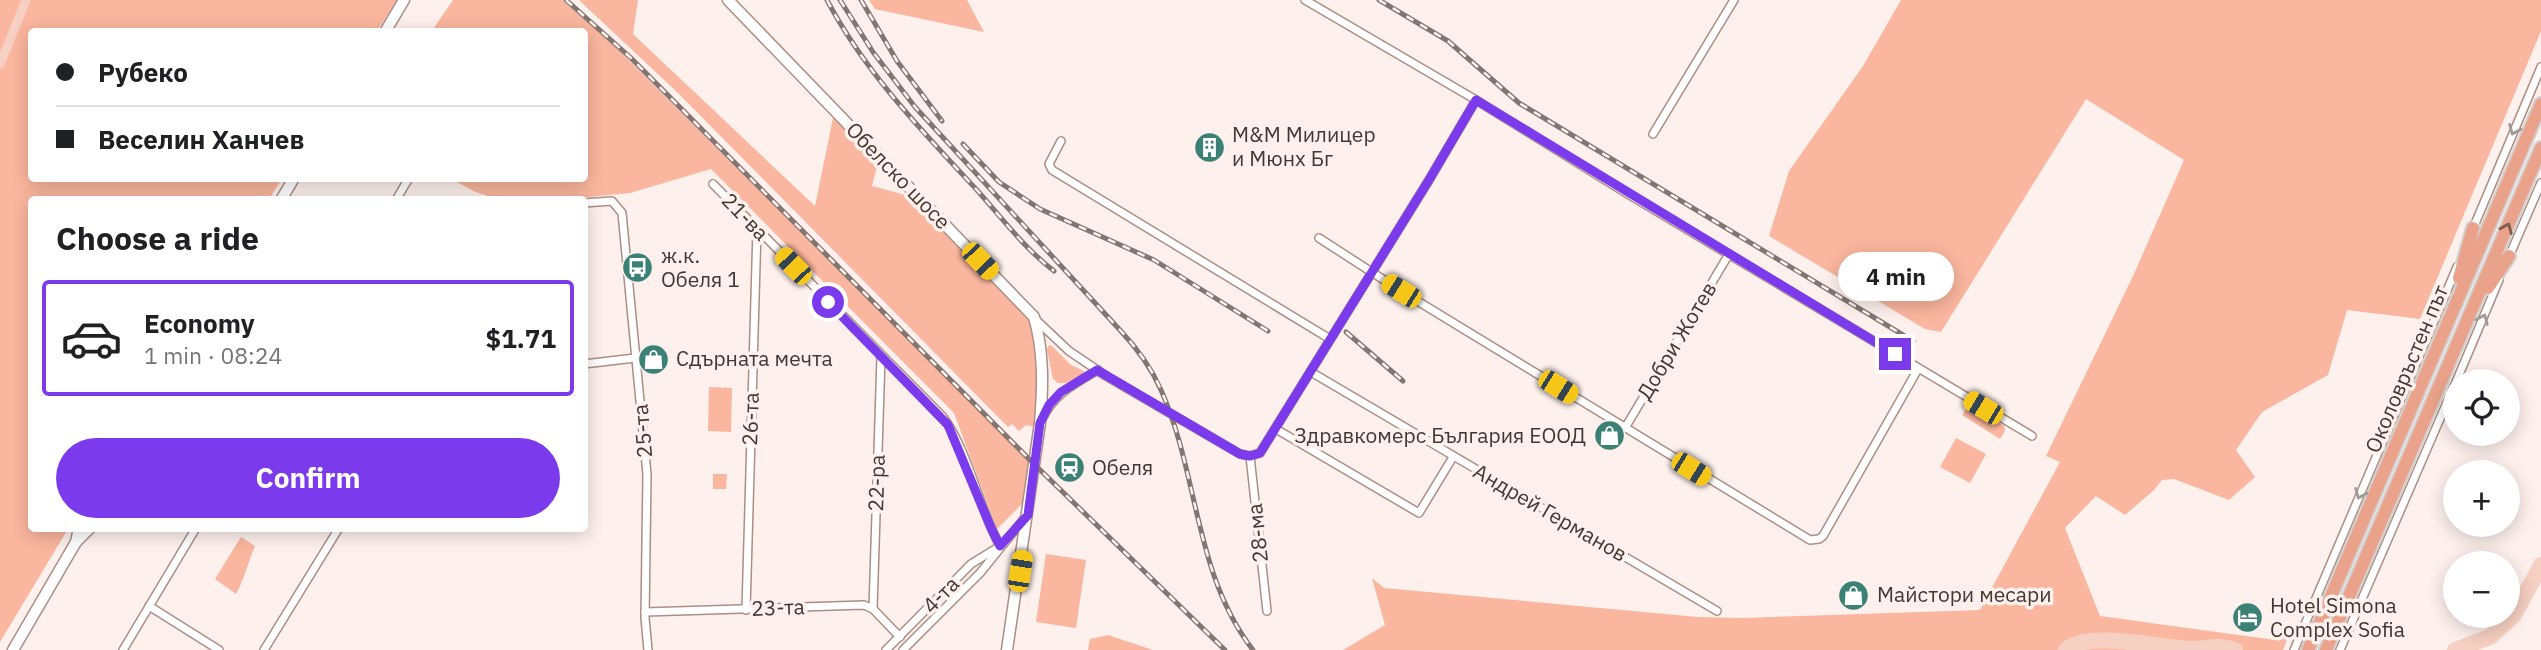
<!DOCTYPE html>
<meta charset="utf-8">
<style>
body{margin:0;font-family:"IBM Plex Sans",sans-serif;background:#f2f2f2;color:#202124;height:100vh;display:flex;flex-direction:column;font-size:26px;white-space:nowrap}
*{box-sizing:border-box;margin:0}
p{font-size:23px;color:#757577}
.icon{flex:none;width:38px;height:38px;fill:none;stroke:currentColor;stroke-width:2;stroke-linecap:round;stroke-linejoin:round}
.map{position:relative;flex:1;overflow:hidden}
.drawer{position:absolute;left:28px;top:196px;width:560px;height:336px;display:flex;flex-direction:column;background:#fff;border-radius:7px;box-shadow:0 4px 18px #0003}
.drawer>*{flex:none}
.banner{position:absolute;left:28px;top:28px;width:560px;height:154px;border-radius:7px;box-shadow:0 4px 18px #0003;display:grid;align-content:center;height:154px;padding:0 28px;background:#fff}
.tools{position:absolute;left:2443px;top:369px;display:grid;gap:14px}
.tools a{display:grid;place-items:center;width:77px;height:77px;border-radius:50%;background:#fff;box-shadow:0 4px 18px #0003;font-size:35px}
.end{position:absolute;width:32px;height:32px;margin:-16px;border:9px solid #7c3aed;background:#fff;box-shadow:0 0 0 4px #fff}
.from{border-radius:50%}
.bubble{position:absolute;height:49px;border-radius:24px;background:#fff;box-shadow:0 4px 18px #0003;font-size:23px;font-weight:700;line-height:49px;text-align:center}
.car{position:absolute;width:21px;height:42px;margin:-21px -10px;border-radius:9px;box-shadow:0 0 5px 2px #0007;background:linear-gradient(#f5c518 24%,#345 0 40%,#f5c518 0 76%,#345 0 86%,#f5c518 0)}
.banner b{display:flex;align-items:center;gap:24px;height:66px;font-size:26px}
.banner b+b{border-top:2px solid #e0e0e0}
.banner i{width:18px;height:18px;background:#202124}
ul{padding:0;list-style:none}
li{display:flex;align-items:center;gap:21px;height:116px;margin:0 14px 10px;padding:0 14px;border:4px solid transparent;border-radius:7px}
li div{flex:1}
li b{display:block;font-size:26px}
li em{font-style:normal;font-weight:700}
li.on{border-color:#7c3aed}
li>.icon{width:63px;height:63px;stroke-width:1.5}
h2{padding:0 28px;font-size:32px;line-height:84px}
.primary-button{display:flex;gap:14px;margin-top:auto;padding:14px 28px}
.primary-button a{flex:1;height:80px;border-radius:42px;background:#7c3aed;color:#fff;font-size:28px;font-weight:700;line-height:80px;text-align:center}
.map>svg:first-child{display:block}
</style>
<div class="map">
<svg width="2541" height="650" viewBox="0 0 2541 650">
<rect width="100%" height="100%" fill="#fef1ed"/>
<g fill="#fab69e">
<polygon points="0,0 397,0 377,31 32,32 32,178 282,179 269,199 196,200 191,198 189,200 32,200 32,528 68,529 0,642"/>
<path d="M453,0H562L611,42L1029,461L1024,502L997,529L954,413L711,169L630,193L558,200L489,199L486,195C471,193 462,182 448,179L584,178V32H431Z"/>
<path d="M579,0H638L633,34L815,206L833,118L878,162L872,186L909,196L1030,322C1042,354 1040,393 1034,427L1026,425L1019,431L1012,424L1008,427L679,94Z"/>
<polygon points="869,0 967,0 984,32 875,9"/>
<polygon points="1901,0 2541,0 2541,31 2420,319 2347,310 2328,375 2262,412 2236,450 2255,477 2229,500 2174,479 2162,480 2154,490 2125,515 2096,496 2065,528 2100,616 2275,640 2288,637 2283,650 1343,650 1385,625 1372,578 1384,588 1698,617 1743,618 1980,610 2060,462 2046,456 2134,274 2184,160 2086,99 1941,332 1925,329 1769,236 1789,171 1863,66"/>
<polygon points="1051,345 1071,365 1084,371 1083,374 1066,383 1058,383 1053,379 1047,350 1048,346"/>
<polygon points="709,387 732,388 731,432 708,431"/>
<polygon points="1969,405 2004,426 2005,431 2000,439 1962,415"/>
<polygon points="1956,438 1986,454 1970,483 1940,467"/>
<polygon points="713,474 727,474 726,489 713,489"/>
<path d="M241,537L255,546C248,562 245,578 236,594L215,579Z"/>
<polygon points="1046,554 1086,560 1076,628 1036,622"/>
<polygon points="1108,635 1153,650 1088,650 1090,639"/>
</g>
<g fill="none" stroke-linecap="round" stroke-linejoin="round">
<polyline stroke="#f6d0c2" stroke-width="9" points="0,64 26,0"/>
<g stroke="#f6d0c2" stroke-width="16">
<path d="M2066,650C2088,630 2162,648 2191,649C2210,650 2213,643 2235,650"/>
<polyline points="2455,650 2490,637 2514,615 2541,565"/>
</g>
<defs>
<g id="street">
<polyline points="1305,0 1476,100 1623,191 2032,436"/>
<polyline points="1653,134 1734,0"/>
<polyline points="1061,141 1049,164 1052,170 1330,339"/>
<path d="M713,184L943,417C969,452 978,506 1000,546"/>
<polyline points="396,200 409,178"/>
<polyline points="584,203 612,201 622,213 647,474 645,618 648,650"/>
<polyline points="2472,231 2541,67"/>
<polyline points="1319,238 1401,291 1810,540 1819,539 1823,536 1918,369"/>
<polyline points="2508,259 2541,183"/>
<polyline points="1034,318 1069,351 1106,376 1240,454 1250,456 1260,453 1429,180 1476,100"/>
<polyline points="584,364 635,358"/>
<polyline points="1311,372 1717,611"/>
<polyline points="2456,382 2499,280"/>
<path d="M1042,419C1054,394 1074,384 1098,370"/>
<polyline points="1625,428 1729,254"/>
<polyline points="1276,429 1419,513 1453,457"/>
<polyline points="1250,456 1267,611"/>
<polyline points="149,606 219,650"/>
<polyline points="873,609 881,357"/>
<polyline points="746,610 757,229"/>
<polyline points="645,612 864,605 873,609 900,637"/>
<polyline points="123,650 196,528"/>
<polyline points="264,650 339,528"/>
<polyline points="886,650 971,564 997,548"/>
<polyline points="903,650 980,573 1027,515"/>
<polyline points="2294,650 2457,267"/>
<polyline points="2340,650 2455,384"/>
</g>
<g id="secondary">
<path d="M728,0L1034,317C1044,351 1043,388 1040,423L1007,650"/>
<polyline points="385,32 404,0"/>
<polyline points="281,200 294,178"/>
<polyline points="76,542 90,528"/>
<polyline points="13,650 76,542 79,528"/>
</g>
<g id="highway">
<polyline points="2459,278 2473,228"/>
<polyline points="2488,288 2509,256"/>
<polyline points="2308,650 2541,104"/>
<polyline points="2326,650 2541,148"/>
</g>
</defs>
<use href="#street" stroke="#ab8e84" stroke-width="10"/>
<use href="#secondary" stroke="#ab8e84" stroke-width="13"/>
<use href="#highway" stroke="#d2cfce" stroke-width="16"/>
<use href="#street" stroke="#fff" stroke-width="7"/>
<use href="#secondary" stroke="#fff" stroke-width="10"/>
<use href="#highway" stroke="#eaa38a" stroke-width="12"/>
<defs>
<g id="rail">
<polyline points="566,0 631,58 1034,464 1225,650"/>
<path d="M827,0C865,72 921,130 976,189C1001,217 1024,248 1054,271"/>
<path d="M840,0L873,52L915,107L1119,329C1136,347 1151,367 1161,390C1199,475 1194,574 1253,650"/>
<polyline points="861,0 897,61 942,121"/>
<polyline points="1379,0 1448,41 1519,103 1913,341"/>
<polyline points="963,144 999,182 1040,209 1154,260 1268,331"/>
<polyline points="1346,332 1403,381"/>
</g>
</defs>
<use href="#rail" stroke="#837672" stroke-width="5"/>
<use href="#rail" stroke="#fef1ed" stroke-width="2.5" stroke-dasharray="8" stroke-linecap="butt"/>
</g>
<defs><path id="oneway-chevron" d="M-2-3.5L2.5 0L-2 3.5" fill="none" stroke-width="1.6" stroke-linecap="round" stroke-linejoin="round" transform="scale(1.75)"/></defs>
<g stroke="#a19b98">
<use href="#oneway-chevron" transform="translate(2514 130) rotate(113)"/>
<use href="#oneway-chevron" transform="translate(2483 319) rotate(-67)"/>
<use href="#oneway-chevron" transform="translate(2360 494) rotate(113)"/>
</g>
<use stroke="#7d5d51" href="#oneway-chevron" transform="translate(2507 228) rotate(-67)"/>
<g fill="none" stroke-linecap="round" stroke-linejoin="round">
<polyline stroke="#7c3aed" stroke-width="9" points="828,302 948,425 991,528 1000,546 1028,515 1040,423 1049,405 1061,392 1097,370 1240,454 1250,456 1260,453 1429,180 1476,100 1895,354"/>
</g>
<defs>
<symbol id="building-disc" viewBox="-11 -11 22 22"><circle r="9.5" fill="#3c8176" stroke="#fef1ed"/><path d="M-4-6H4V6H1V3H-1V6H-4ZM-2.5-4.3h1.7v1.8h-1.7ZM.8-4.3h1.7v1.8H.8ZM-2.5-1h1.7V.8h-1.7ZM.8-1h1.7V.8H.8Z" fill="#fff"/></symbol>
<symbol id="bus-disc" viewBox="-11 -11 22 22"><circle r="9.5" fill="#3c8176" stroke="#fef1ed"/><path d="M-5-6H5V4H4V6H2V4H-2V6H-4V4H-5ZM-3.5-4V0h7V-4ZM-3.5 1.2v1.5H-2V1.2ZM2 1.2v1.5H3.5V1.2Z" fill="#fff"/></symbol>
<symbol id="shop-disc" viewBox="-11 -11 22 22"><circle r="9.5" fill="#3c8176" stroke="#fef1ed"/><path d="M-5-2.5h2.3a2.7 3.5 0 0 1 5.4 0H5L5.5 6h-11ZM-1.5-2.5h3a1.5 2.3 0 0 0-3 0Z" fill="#fff"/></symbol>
<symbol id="station-disc" viewBox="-11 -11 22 22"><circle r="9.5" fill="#3c8176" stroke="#fef1ed"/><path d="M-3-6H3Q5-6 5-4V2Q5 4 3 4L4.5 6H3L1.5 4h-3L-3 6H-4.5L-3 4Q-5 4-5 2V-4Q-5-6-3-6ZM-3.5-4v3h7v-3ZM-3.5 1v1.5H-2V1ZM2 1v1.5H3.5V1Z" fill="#fff"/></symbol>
<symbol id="hotel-disc" viewBox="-11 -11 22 22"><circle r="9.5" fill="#3c8176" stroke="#fef1ed"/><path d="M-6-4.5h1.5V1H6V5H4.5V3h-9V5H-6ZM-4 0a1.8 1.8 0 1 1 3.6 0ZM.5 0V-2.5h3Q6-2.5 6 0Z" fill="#fff"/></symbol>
</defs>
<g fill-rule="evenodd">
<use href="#building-disc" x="1192" y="130" width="35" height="35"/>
<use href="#bus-disc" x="620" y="250" width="35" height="35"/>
<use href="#shop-disc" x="636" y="342" width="35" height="35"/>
<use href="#shop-disc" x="1592" y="418" width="35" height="35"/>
<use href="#station-disc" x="1052" y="450" width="35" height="35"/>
<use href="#shop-disc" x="1836" y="578" width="35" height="35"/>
<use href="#hotel-disc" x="2230" y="600" width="35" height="35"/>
</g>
<g text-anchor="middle" stroke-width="7" stroke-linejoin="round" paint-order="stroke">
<g font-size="21" fill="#433732" stroke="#fef1ed" text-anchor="start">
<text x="1232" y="142">М&amp;M Mилицер<tspan x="1232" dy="24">и Мюнх Бг</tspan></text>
<text x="661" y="263">ж.к.<tspan x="661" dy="24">Обеля 1</tspan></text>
<text x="676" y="366">Сдърната мечта</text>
<text x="1586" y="443" text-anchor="end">Здравкомерс България ЕООД</text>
<text x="1092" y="475">Обеля</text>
<text x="1877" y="602">Майстори месари</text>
<text x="2270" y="613">Hotel Simona<tspan x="2270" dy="24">Complex Sofia</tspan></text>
</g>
<g font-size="21" fill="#433732" stroke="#fef1ed">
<text transform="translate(898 176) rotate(46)" y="7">Обелско шосе</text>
<text transform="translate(745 217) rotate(46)" y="7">21-ва</text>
<text transform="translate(1677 341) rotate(-59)" y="7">Добри Жотев</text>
<text transform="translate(2407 369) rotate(-67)" y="7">Околовръстен път</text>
<text transform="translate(751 419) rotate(-88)" y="7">26-та</text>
<text transform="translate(643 431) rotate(-95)" y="7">25-та</text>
<text transform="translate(877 483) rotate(-88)" y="7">22-ра</text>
<text transform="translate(1550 513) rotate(30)" y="7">Андрей Германов</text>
<text transform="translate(1258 533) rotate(-96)" y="7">28-ма</text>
<text transform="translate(941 595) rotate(-45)" y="7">4-та</text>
<text transform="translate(778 608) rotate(-2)" y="7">23-та</text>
</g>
</g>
</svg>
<div class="tools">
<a><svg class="icon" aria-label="locate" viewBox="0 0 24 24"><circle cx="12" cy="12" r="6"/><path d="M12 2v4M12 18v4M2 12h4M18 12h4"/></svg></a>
<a>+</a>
<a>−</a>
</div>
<i class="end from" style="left:828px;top:302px"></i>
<i class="end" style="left:1895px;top:354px"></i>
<div class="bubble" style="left:1838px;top:252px;width:116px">4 min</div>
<i class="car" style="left:980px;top:261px;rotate:136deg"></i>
<i class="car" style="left:793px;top:266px;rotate:316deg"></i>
<i class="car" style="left:1401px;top:291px;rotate:302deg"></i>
<i class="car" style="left:1558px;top:387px;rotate:122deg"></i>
<i class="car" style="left:1983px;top:408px;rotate:301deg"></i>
<i class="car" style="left:1691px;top:469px;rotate:122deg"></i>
<i class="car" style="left:1020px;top:571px;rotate:9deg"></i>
<div class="banner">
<b><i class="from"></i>Рубеко</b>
<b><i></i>Веселин Ханчев</b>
</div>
<section class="drawer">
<h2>Choose a ride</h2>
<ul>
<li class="on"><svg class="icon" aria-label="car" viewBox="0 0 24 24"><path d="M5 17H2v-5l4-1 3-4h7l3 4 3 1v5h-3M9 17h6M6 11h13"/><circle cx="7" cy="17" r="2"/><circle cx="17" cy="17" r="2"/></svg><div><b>Economy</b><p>1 min · 08:24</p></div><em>$1.71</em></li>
</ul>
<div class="primary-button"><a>Confirm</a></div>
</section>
</div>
